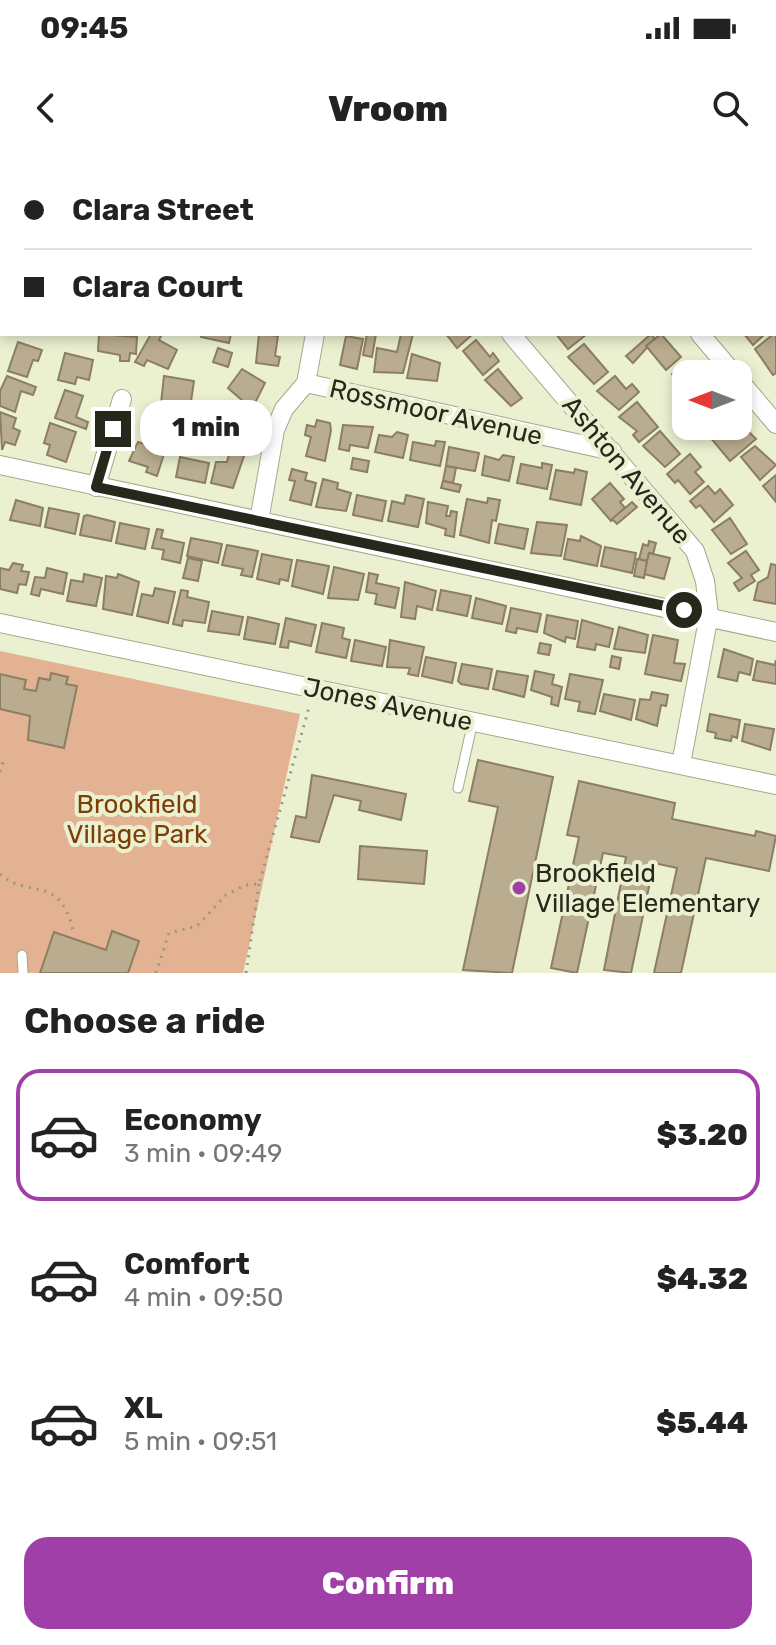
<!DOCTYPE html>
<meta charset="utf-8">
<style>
body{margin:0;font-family:Rubik,sans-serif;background:#f2f2f2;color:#222;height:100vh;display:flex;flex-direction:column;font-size:30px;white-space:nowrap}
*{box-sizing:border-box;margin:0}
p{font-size:26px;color:#767676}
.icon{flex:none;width:44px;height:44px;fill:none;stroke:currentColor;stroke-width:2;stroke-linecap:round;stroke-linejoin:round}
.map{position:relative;height:813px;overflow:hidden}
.side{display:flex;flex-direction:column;background:#fff;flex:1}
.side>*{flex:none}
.banner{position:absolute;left:0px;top:0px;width:776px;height:176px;box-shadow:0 4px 12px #0003;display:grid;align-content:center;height:176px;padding:0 24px;background:#fff}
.needle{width:52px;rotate:270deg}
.buttons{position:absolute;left:672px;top:200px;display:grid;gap:16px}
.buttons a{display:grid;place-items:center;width:80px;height:80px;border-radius:16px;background:#fff;box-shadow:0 4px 12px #0003;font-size:40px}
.end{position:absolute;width:36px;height:36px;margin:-18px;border:10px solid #26281c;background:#fff;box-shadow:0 0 0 4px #fff}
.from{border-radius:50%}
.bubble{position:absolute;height:56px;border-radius:24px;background:#fff;box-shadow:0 4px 12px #0003;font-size:26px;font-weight:800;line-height:56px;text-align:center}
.banner b{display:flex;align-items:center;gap:28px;height:76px;font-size:30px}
.banner b+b{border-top:2px solid #e0e0e0}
.banner i{width:20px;height:20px;background:#222}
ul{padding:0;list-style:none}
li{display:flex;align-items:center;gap:24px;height:132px;margin:0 16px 12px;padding:0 8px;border:4px solid transparent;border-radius:24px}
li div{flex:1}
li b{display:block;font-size:30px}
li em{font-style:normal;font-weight:800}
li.on{border-color:#9f3fa7}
li>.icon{width:72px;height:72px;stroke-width:1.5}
h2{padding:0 24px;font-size:36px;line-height:96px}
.button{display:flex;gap:16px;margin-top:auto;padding:16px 24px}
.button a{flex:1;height:92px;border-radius:24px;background:#9f3fa7;color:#fff;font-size:32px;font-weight:800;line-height:92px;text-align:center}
.status{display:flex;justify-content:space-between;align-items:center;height:56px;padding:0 40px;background:#fff;direction:ltr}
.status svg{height:22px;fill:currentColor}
header{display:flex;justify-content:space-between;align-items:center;height:104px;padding:0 24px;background:#fff;font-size:36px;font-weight:800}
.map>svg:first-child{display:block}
</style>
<div class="status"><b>09:45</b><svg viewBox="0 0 49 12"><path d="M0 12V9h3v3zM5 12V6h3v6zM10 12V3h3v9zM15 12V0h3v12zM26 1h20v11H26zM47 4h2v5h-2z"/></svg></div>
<header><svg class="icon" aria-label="back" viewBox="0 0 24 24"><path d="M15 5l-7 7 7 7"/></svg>Vroom<svg class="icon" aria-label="search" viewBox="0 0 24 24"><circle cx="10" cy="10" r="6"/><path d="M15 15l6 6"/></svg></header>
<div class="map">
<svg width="776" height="813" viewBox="0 0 776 813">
<rect width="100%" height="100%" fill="#ebf0d0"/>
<polygon fill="#e2b292" points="0,491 300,554 243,813 0,813"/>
<g fill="#baac8f" stroke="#8b7e62" stroke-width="2">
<polygon points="776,172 776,213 773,215 755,189"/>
<polygon points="99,174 137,177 136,194 130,193 129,201 120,201 120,195 98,191"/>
<polygon points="151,174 162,174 159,180 177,190 168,209 147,200 144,206 135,202"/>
<polygon points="202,174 231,174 229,183 201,177"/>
<polygon points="259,174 278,176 275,196 280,197 278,206 256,203"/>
<polygon points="367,174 376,174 372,197 363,195"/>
<polygon points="401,174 413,174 403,213 374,212 377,188 397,192"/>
<polygon points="446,174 473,174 457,188"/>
<polygon points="556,174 587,174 568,189"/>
<polygon points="651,174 655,179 633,203 626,196"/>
<polygon points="661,174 681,197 666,210 646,186"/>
<polygon points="744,174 765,174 753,185"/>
<polygon points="346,176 363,179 357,209 340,205"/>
<polygon points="476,180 490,197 493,193 499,201 483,215 463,191"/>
<polygon points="18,182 42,190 38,201 33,200 27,217 8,211"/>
<polygon points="584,184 608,212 594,224 568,197"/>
<polygon points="218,188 232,193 228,207 213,202"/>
<polygon points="65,193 93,200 89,220 77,217 75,224 58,220"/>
<polygon points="412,194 440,203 437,221 407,218"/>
<polygon points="685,202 695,214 686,214 686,231 672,214"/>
<polygon points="242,209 265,223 252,249 228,228"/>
<polygon points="498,209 522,238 511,246 485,220"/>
<polygon points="7,216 36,227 33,235 21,231 15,252 0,246 0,231"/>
<polygon points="164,216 194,221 190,248 161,243"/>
<polygon points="615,216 626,229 632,224 639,232 619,250 597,231"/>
<polygon points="65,230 83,236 76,257 88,262 86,269 55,258"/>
<polygon points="637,242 658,267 639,282 633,275 637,271 619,257"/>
<polygon points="224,243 248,252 243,282 217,276"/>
<polygon points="157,251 175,257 168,286 145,278"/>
<polygon points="0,252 16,258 13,268 20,271 15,285 5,282 2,290"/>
<polygon points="317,260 330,263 331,270 325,301 306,296 311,277 305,275 307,265 315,267"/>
<polygon points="50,263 76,272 66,302 47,295 50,285 44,283"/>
<polygon points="193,263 215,269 212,278 190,273"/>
<polygon points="343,265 373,267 368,288 350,285 349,291 339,289"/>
<polygon points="721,266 737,266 744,275 748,271 756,279 730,301 709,276"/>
<polygon points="660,271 680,294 665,307 643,286"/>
<polygon points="397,272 408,275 403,298 375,292 379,275 392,277"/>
<polygon points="436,281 445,282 440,306 410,300 413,282 435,286"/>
<polygon points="138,282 165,291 157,316 146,312 148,307 129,301"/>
<polygon points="755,286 776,305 760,320 741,297"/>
<polygon points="449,287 479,293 475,311 446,306"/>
<polygon points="230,290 245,293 233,328 211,323 216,302 227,302"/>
<polygon points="690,294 701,307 695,312 704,322 690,334 678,320 675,323 667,314"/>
<polygon points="503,295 514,297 509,321 482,315 485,296 499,300"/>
<polygon points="180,297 209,303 205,323 176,317"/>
<polygon points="353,298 369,301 367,312 351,309"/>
<polygon points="542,303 552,305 547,329 517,323 521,304 542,308"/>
<polygon points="446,306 456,308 453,323 443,321"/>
<polygon points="292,309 307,313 305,320 316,323 311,345 290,340 295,321 289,320"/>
<polygon points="575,309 587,312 581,345 550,339 556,310 574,313"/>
<polygon points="776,315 776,342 763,326"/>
<polygon points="323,319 338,323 337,329 351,333 346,351 316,347"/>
<polygon points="443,321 461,325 459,332 441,328"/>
<polygon points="610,323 624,339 620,342 625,348 611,361 592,339"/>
<polygon points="708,326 715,334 720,329 733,345 714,362 700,345 696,348 690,341"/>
<polygon points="357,335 386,341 382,361 353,355"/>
<polygon points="406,335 424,339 418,367 388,361 392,341 404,344"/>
<polygon points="488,338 500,340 496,361 492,360 489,383 460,375 467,339 487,343"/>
<polygon points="16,340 43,348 40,366 10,360"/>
<polygon points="428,342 448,346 446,356 450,356 451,351 457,352 454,377 445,375 446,369 426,363"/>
<polygon points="632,342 637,347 617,364 612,359"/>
<polygon points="49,348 79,354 75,374 45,367"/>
<polygon points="87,355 115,362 111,381 80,375 84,356"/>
<polygon points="730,358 747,384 731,394 712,370"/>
<polygon points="537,362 567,365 561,396 531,393"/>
<polygon points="120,363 149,369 145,389 116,383"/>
<polygon points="499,364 528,369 524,389 495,383"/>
<polygon points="157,369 163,370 161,378 184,383 180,403 162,399 164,390 152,388"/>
<polygon points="581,376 601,386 597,406 564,399 568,379 580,381"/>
<polygon points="191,378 222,384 218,403 187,396"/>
<polygon points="649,381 656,383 653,394 649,393 647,401 639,399 643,384 648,386"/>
<polygon points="227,385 258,391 252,417 241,415 243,409 222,405"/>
<polygon points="605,387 636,393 632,413 601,406"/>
<polygon points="746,391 759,410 751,415 755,421 739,431 734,423 742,418 728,403"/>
<polygon points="649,393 670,398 664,419 644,414"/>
<polygon points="262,394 292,400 288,421 280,419 279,424 257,419"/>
<polygon points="188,398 202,401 198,421 183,418"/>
<polygon points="637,399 647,401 644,418 634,416"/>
<polygon points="297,400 329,406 323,434 292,426"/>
<polygon points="13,403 23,405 21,411 29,412 26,425 19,424 17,433 0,429 0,408 9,410"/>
<polygon points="771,404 776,405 776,444 754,440 758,423 768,417"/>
<polygon points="334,407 364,414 358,440 328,438"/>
<polygon points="47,408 67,413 63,434 41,429 39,436 31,434 35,417 45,418"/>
<polygon points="369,413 378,415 376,423 399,428 395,448 375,444 377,434 366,432"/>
<polygon points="84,414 102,418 96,446 67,441 71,420 83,422"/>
<polygon points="118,414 139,422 132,455 103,449 106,416 117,418"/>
<polygon points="405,422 436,431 432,450 417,446 415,459 401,457"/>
<polygon points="155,428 175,432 168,463 137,456 142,434 153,436"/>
<polygon points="181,430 188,431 187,437 209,442 205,463 183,460 182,466 173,464"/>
<polygon points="441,430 471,436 467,456 437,450"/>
<polygon points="476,438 506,446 502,464 472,458"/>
<polygon points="511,448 541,454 537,472 517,468 516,473 506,471"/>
<polygon points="212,451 243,457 239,475 208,471"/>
<polygon points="547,455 578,461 575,479 566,477 565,482 544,473"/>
<polygon points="248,457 279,464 275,484 244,479"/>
<polygon points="286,458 316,465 311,486 289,481 288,488 280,487"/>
<polygon points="582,460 613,469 609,487 596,484 595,490 577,487"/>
<polygon points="322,463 344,468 342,478 350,480 346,498 316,492"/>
<polygon points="619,467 648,475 645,493 614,489"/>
<polygon points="653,475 678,480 674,503 685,504 681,521 645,514"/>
<polygon points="355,480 386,487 382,506 351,501"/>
<polygon points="390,480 424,487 418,516 408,514 410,508 387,507"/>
<polygon points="540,483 551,485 549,495 538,493"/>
<polygon points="724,489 753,499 750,515 739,512 737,521 718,517"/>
<polygon points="612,496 621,498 619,509 610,507"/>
<polygon points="426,497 456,503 452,523 422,516"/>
<polygon points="776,500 776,524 753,520 757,501 775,505"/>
<polygon points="462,504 492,509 488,529 461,524 458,521"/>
<polygon points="497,511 528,516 524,537 493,529"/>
<polygon points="535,511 554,515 552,524 562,527 558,546 551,544 552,537 531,530"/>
<polygon points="51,513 68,517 66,524 77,526 64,588 28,580 30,556 0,549 0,514 26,520 24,529 36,531 39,518 50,520"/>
<polygon points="570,514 603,520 595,554 578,551 580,542 565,539"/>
<polygon points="652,532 668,535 666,546 661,545 657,566 636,559 640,539 650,540"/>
<polygon points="604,534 635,540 631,560 600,551"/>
<polygon points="710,554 740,560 737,578 732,576 731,581 715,578 716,573 707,571"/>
<polygon points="745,564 774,569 770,590 742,581"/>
<polygon points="478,600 553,617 512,813 463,810 498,647 469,641"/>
<polygon points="312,615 406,634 401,660 359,650 361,641 334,635 319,682 291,677 296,656 306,658"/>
<polygon points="579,621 675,643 672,659 755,676 756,671 776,676 769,711 706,698 681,813 654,813 677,708 654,703 631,813 604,810 626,697 603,693 577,813 551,808 579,677 567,675"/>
<polygon points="360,686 427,691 424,724 358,719"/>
<polygon points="112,771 139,781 128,813 40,813 54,772 106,790"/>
</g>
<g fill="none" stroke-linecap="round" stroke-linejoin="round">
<defs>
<g id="service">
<polyline points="458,628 473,561"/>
<polyline points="22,795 23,813"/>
</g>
<g id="minor">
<polyline points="360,0 362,2"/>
<polyline points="552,0 554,2"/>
<polyline points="741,0 742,2"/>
<polyline points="201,2 201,0"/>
<polyline points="308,2 312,0"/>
<polyline points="774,38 776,40"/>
<polyline points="511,174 695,391 705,421 709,455 681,604"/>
<polyline points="700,174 734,214"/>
<polyline points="738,219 776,264"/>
<polyline points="306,223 612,291"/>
<polyline points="0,305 776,472"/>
<polyline points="96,327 122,239"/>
<polyline points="259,361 275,270 284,249 306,223 315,174"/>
<polyline points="0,463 776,625"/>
</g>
<g id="tertiary">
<polyline points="43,2 44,0"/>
<polyline points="0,131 2,125"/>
</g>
</defs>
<use href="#service" stroke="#a4a98a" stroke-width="11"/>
<use href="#minor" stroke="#a4a98a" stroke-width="20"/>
<use href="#tertiary" stroke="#a4a98a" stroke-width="24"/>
<g stroke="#959881" stroke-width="3" stroke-dasharray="2 6" stroke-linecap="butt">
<polyline points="0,612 3,602"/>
<path d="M0,714C29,740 60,713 73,771"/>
<polyline points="156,813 169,773 197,766 226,735 245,725 259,724 310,544"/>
<polyline points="246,813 259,724"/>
</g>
<use href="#service" stroke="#fff" stroke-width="9"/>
<use href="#minor" stroke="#fff" stroke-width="18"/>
<use href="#tertiary" stroke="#fff" stroke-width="22"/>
</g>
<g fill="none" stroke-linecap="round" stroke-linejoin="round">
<polyline stroke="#26281c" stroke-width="10" points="113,269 96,327 684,450"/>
</g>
<circle fill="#9f3fa7" stroke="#ebf0d0" stroke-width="3" cx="519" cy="728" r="8"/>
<g text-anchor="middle" stroke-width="8" stroke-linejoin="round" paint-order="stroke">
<g font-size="26" fill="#26281c" stroke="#ebf0d0">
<text transform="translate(436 252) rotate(13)" y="9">Rossmoor Avenue</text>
<text transform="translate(627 310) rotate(50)" y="9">Ashton Avenue</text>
<text transform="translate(388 544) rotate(12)" y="9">Jones Avenue</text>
</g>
<g font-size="26" fill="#7b3e06" stroke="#ebf0d0">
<text x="137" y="653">Brookfield<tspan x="137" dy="30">Village Park</tspan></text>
</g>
<g font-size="26" fill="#26281c" stroke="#ebf0d0" text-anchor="start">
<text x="535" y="722">Brookfield<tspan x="535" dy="30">Village Elementary</tspan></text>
</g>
</g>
</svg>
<div class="buttons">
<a><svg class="needle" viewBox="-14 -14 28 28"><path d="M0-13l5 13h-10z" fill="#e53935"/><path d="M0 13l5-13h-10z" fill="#767676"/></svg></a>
</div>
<i class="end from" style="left:684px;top:450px"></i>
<i class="end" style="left:113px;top:269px"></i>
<div class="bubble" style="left:140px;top:240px;width:132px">1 min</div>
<div class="banner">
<b><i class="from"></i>Clara Street</b>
<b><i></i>Clara Court</b>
</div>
</div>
<section class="side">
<h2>Choose a ride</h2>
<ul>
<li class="on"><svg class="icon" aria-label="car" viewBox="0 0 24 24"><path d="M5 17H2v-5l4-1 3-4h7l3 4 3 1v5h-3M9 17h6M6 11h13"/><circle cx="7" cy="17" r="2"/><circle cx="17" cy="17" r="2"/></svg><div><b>Economy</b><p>3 min · 09:49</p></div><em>$3.20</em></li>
<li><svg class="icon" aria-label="car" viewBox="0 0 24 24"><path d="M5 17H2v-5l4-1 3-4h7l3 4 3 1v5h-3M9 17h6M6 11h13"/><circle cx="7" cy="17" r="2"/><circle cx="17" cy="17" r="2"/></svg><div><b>Comfort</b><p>4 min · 09:50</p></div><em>$4.32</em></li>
<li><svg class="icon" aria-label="car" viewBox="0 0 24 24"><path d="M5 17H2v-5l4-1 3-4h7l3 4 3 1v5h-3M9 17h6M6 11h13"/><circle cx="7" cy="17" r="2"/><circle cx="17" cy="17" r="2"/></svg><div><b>XL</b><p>5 min · 09:51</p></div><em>$5.44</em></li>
</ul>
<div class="button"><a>Confirm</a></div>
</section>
